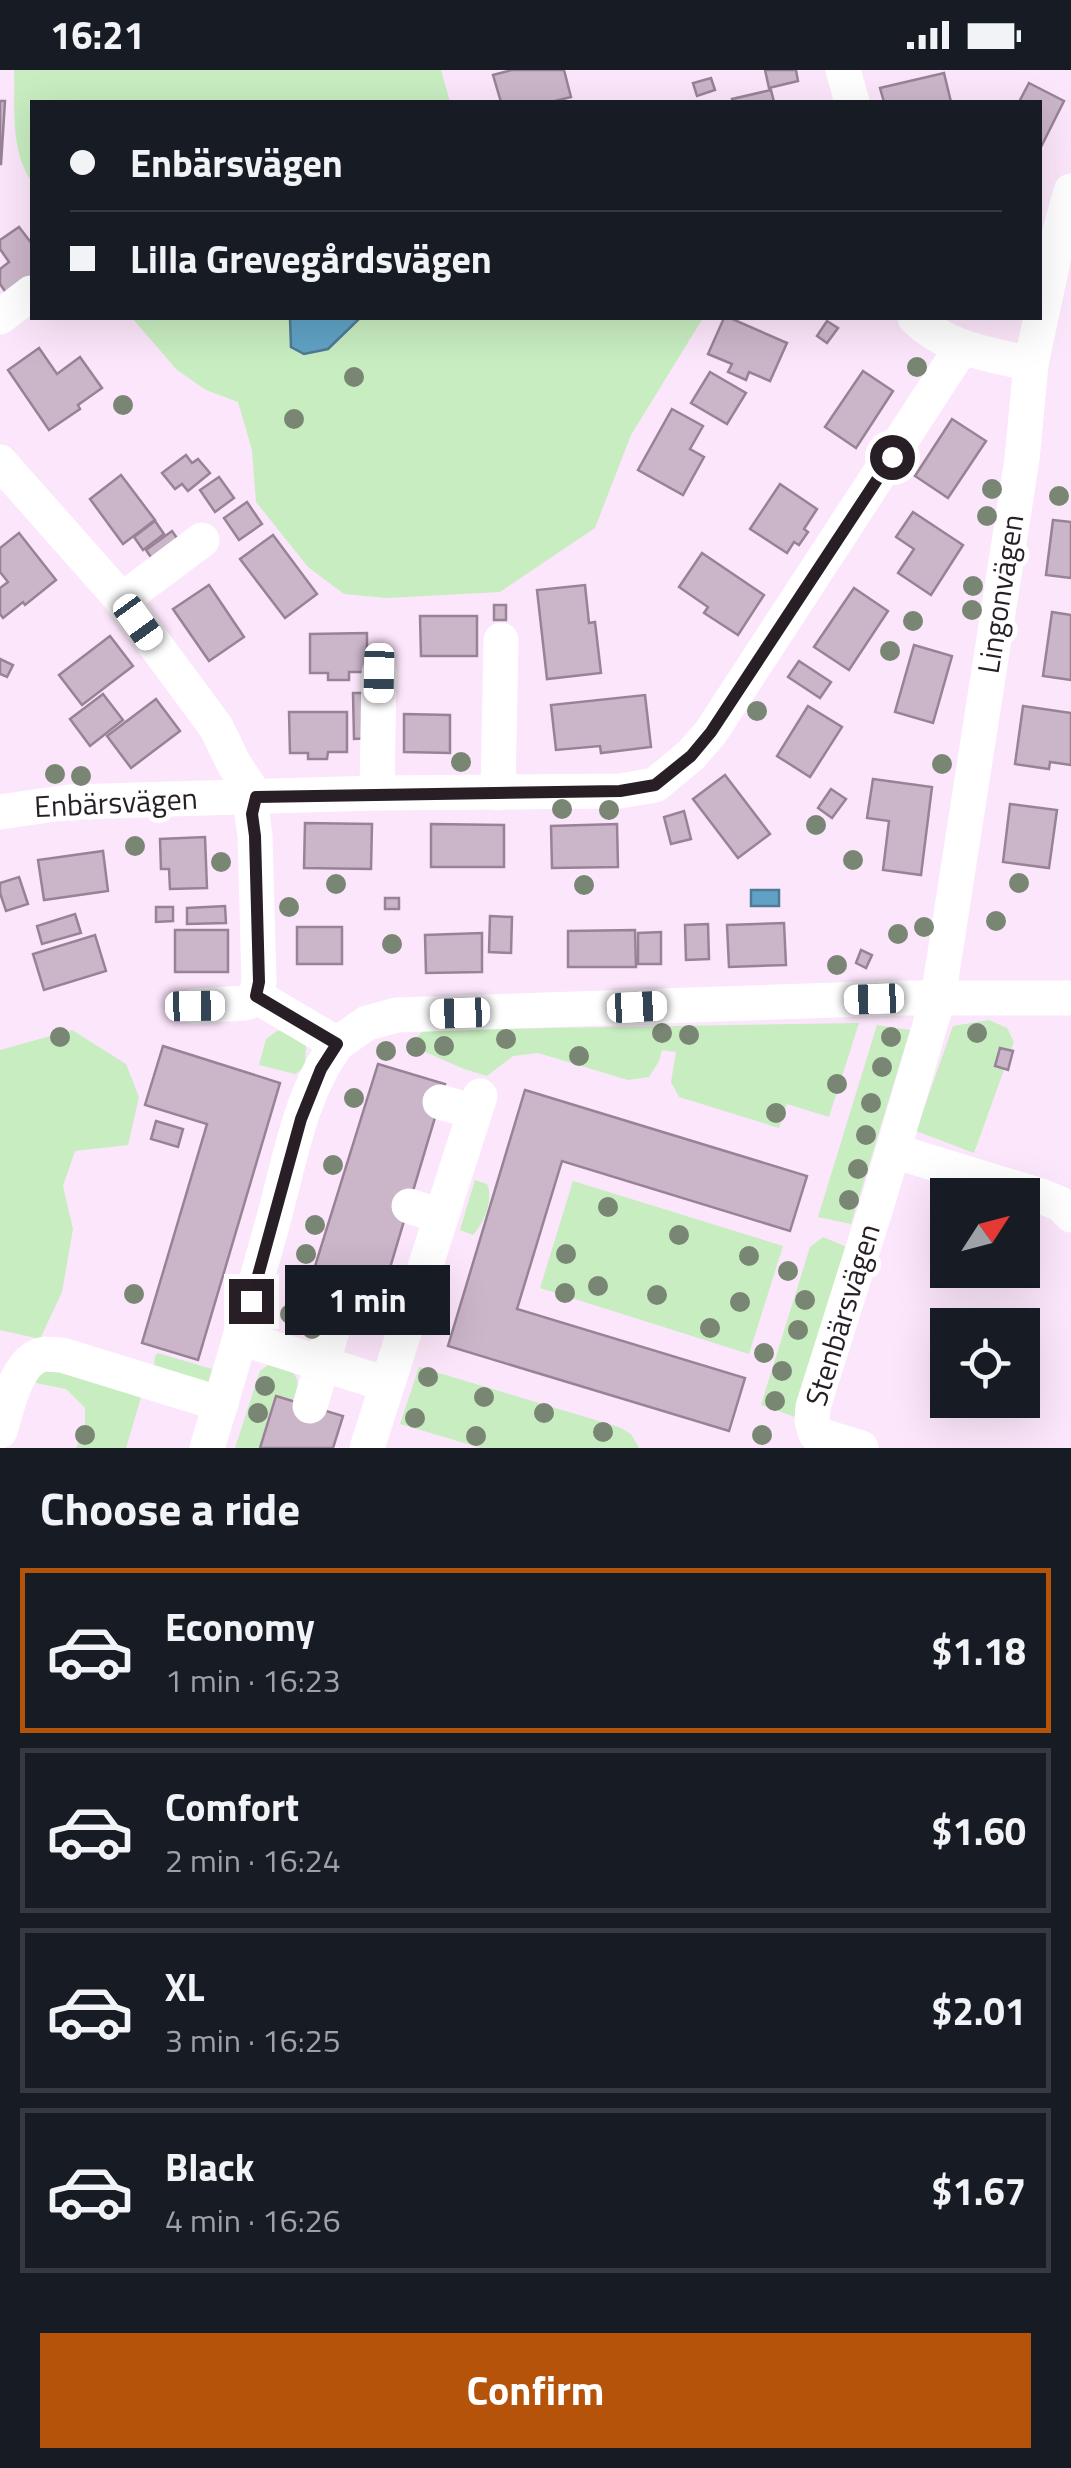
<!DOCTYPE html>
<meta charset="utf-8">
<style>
body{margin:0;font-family:"Titillium Web",sans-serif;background:#20242c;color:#f1f3f6;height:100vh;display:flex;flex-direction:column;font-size:38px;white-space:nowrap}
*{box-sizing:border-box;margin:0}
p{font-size:32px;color:#9ea1a6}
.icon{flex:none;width:55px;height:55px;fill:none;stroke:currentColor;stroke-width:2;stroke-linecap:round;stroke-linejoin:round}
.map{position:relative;height:1378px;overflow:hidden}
.details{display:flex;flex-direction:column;background:#171b24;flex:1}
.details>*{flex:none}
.banner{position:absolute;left:30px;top:30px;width:1012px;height:220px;border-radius:0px;box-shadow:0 10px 40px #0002;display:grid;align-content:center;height:220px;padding:0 40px;background:#171b24}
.needle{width:65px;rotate:54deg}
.tools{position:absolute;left:930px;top:1108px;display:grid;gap:20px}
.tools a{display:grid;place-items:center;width:110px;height:110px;border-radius:0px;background:#171b24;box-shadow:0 10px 40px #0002;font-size:50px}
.end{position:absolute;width:45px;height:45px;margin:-22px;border:12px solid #271e26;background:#fff;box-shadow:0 0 0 5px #fff}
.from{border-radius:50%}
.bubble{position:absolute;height:70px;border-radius:0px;background:#171b24;box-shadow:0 10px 40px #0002;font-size:32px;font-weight:700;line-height:70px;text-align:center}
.car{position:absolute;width:30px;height:60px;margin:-30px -15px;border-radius:12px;box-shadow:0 0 8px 2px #0007;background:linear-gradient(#fff 24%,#345 0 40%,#fff 0 76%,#345 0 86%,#fff 0)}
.banner b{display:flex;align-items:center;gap:35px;height:95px;font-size:38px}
.banner b+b{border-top:2px solid #363941}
.banner i{width:25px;height:25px;background:#f1f3f6}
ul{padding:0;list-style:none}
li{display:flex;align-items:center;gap:30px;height:165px;margin:0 20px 15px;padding:0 20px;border:5px solid #363941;border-radius:0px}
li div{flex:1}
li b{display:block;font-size:38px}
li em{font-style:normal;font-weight:700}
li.active{border-color:#b45309}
li>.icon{width:90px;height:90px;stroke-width:1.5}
h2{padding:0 40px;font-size:45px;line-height:120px}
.button{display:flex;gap:20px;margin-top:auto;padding:20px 40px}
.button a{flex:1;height:115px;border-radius:0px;background:#b45309;color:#fff;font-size:40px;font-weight:700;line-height:115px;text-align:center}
.status{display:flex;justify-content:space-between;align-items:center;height:70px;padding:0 50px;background:#171b24;direction:ltr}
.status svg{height:28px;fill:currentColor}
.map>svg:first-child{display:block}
</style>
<div class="status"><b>16:21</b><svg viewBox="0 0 49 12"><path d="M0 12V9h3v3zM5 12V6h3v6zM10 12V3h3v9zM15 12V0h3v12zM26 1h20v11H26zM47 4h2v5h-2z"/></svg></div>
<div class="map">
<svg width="1071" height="1378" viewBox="0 0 1071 1378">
<rect width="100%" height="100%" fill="#fce6fb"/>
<g fill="#c8edc1">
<path d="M14,0H441L450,32H32V112C10,82 15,36 14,0Z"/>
<polygon points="132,248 290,248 291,277 355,255 360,248 703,248 631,365 595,458 500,522 387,528 344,524 308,497 256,432 252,380 238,332 206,320 177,300"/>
<polygon points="989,950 1007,958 1014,972 974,1083 916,1061 953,956"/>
<polygon points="859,953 829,1047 787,1034 779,1058 679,1027 671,1012 676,982 662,980 659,991 649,1007 628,1010 538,983 513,986 487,1006 464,999 409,975 424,960"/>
<polygon points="877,955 910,960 851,1154 818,1147"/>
<polygon points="72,960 126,994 139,1027 128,1075 75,1081 63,1116 73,1159 62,1222 40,1269 0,1260 0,980"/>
<polygon points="277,961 281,961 306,974 305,997 295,1004 259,995 266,969"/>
<path d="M475,1110L487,1114C494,1129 484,1153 473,1165L460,1160Z"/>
<polygon points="573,1111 783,1176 749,1284 540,1218"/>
<polygon points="823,1167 847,1177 795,1347 761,1335 810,1177"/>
<polygon points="158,1283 212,1299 208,1314 154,1297 155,1286"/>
<polygon points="44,1294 142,1324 126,1378 76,1378 85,1359 85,1338 66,1319 26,1311"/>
<path d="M268,1295C293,1301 302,1301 296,1330L275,1325L259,1378H235L260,1301Z"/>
<polygon points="419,1297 619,1357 631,1364 639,1378 481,1378 400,1354"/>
</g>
<g fill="#60a2c5" stroke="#4f7a95" stroke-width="2.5">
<polygon points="290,248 360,248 328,279 304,284 291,277"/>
<rect x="751" y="820" width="28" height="16"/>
</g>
<g fill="#cbb5c9" stroke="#988396" stroke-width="2.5">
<polygon points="512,0 564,0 571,27 551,32 501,32 493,5"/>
<polygon points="765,0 796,0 798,11 769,18"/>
<polygon points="944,3 951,32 884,32 880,18"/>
<polygon points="711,8 715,20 697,26 693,13"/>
<polygon points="1029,13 1064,31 1040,79 1040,32 1019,32"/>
<polygon points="771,20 774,32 733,32 732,29"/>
<polygon points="0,31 5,31 1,94 0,94"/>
<polygon points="19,157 32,174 32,210 9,227 0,214 0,199 9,192 0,179 0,170"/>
<polygon points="724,248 730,248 787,273 770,311 749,302 746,310 728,302 732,294 708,284"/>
<polygon points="827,251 838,258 827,273 817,266"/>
<polygon points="39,278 57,304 80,287 102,318 78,335 80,339 49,360 8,300"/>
<polygon points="863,301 893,321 856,378 825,357"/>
<polygon points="710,302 746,323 727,354 691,333"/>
<polygon points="672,339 703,356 690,379 704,387 683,425 638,400"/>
<polygon points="952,349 986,371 948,428 915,406"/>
<polygon points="186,385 192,393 198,389 210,403 188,421 182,414 175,419 162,403"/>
<polygon points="121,405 155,450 123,474 90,429"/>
<polygon points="219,407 234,428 215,442 200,420"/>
<polygon points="780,414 817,439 804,459 808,462 799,475 794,472 787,483 750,459"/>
<polygon points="247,432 262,454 239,470 224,448"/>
<polygon points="913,442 963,475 931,525 898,503 914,479 896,467"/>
<polygon points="1053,450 1071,452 1071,508 1046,505"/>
<polygon points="155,451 164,464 143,480 134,467"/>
<polygon points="172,461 181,474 155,493 146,480"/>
<polygon points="19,463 56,510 25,535 23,532 3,548 0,544 0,518 8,512 0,502 0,478"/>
<polygon points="273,465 317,524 285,548 240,489"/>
<polygon points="702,483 764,525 738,565 704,543 708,537 679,517"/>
<polygon points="209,515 244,567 209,591 173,539"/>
<polygon points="585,515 589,553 595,552 601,603 547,609 537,520"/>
<polygon points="854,518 888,541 849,600 814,577"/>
<rect x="494" y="535" width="12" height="15"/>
<polygon points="1052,542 1071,545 1071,610 1043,606"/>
<polygon points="420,546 477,546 477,586 421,586"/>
<polygon points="367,563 367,602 349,602 349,610 328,610 328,603 310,603 310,564"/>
<polygon points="110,566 133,596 82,635 59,605"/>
<polygon points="914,575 952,586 933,653 895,642"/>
<polygon points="0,589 13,595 7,607 0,604"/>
<polygon points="799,591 831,612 820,628 788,607"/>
<polygon points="353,623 373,623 374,668 354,669"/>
<polygon points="103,624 123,650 90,676 70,649"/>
<polygon points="645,625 651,677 601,683 600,676 556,680 551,635"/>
<polygon points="156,629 180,661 131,698 107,666"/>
<polygon points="808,636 842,657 810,707 777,686"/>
<polygon points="1023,636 1071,643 1071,695 1050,692 1049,699 1015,694"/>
<polygon points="289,642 347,642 347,682 328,682 327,689 308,689 308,683 290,683"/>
<polygon points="404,644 450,645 450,683 404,682"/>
<polygon points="725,705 770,764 738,788 693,729"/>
<polygon points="873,709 932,717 921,805 883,800 889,751 867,748"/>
<polygon points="831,719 846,729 832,748 818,738"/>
<polygon points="1010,734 1057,740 1049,798 1003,792"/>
<polygon points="684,741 691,769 671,774 664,747"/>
<polygon points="305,753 372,754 371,799 304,798"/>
<polygon points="431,754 504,755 504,797 431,797"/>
<polygon points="617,754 618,797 552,798 551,756"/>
<polygon points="205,767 207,818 170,819 169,799 161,799 160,769"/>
<polygon points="103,781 108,821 44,830 38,790"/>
<polygon points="19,807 28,834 6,841 0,823 0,813"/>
<rect x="385" y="828" width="14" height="11"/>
<polygon points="225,836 226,853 187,854 187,838"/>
<polygon points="156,837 173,837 173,851 156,852"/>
<polygon points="75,844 81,863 42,874 37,856"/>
<polygon points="490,846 512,847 511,883 489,882"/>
<polygon points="784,853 786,895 729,897 727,855"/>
<polygon points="708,854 709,889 686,890 685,855"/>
<rect x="297" y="857" width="45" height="37"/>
<rect x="175" y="860" width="53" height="42"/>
<polygon points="635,860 636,897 568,897 568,861"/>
<polygon points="661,862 661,894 638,894 638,863"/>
<polygon points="482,863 482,902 426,903 425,865"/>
<polygon points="95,865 106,901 44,920 33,884"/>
<polygon points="861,880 872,885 866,898 856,893"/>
<polygon points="163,976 280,1013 198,1290 142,1273 207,1054 145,1035"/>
<polygon points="1000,978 1013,981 1008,1000 995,996"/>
<polygon points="378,994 445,1014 372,1258 302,1238"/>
<polygon points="525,1020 807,1106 790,1161 562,1091 517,1239 745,1308 729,1361 448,1276"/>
<polygon points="156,1051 183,1059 178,1077 151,1069"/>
<polygon points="276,1326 343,1346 333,1378 260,1378"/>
</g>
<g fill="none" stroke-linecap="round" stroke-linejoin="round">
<g stroke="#fff" stroke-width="35">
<polyline points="843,0 852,32"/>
<polyline points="0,247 31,223"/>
<path d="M915,248C946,279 990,284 1031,294"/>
<polyline points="0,392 122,530 216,657 234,694 256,727 252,744 255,766 259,912 256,926"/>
<polyline points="122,530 202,470"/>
<polyline points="377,723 379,603"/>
<polyline points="498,723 501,570"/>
<polyline points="0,742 69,732 377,723 620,721 655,715 691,685 711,662 962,277"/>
<polyline points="256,926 337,974 367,953 397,945 895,928 1071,928"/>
<polyline points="195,936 246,933 256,926"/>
<polyline points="440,1032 474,1042"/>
<polyline points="894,1081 1041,1126 1060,1134 1071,1145"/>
<polyline points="409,1136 441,1146"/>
<polyline points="241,1268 386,1314"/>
<polyline points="310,1336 336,1247"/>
<path d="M0,1361C7,1339 16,1288 45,1284C46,1284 61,1285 62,1285L221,1334"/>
<polyline points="816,1364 812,1351 813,1337 879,1128 938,928 1022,389 1031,294 1057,172 1071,121"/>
<polyline points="816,1364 861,1378"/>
<path d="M207,1378C230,1304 251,1230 272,1155C289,1095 299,1025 337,974"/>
<polyline points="367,1378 480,1026"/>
</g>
</g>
<g fill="#798673">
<circle cx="917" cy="297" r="10"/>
<circle cx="354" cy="307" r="10"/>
<circle cx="123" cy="335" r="10"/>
<circle cx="294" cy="349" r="10"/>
<circle cx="992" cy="419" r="10"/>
<circle cx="1059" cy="426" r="10"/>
<circle cx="987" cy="446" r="10"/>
<circle cx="973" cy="516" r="10"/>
<circle cx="972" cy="540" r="10"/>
<circle cx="913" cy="551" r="10"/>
<circle cx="890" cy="581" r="10"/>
<circle cx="757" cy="641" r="10"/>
<circle cx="461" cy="692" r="10"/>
<circle cx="942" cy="694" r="10"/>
<circle cx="55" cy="704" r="10"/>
<circle cx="81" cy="706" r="10"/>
<circle cx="562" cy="739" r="10"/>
<circle cx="609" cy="740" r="10"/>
<circle cx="816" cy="755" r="10"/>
<circle cx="135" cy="776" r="10"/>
<circle cx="853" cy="790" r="10"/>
<circle cx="221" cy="792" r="10"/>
<circle cx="1019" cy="813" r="10"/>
<circle cx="336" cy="814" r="10"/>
<circle cx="584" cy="815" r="10"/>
<circle cx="289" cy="837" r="10"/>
<circle cx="996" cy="851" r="10"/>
<circle cx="924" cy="857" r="10"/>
<circle cx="898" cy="864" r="10"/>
<circle cx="392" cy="874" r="10"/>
<circle cx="837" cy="895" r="10"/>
<circle cx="662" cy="963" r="10"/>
<circle cx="977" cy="963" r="10"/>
<circle cx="689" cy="965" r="10"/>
<circle cx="60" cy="967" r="10"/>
<circle cx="891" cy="967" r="10"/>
<circle cx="506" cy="969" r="10"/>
<circle cx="444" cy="976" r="10"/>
<circle cx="416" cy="977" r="10"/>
<circle cx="386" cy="981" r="10"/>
<circle cx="579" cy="986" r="10"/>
<circle cx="882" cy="997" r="10"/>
<circle cx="837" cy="1014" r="10"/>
<circle cx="354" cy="1028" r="10"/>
<circle cx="871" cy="1033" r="10"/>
<circle cx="776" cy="1043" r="10"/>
<circle cx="866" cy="1065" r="10"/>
<circle cx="333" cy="1095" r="10"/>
<circle cx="858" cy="1099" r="10"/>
<circle cx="849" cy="1130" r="10"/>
<circle cx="608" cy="1137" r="10"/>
<circle cx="315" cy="1155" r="10"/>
<circle cx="679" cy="1165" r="10"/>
<circle cx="306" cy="1184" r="10"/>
<circle cx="566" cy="1184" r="10"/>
<circle cx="749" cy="1186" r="10"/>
<circle cx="788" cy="1201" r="10"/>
<circle cx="298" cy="1213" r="10"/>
<circle cx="598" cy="1216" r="10"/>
<circle cx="565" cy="1223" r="10"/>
<circle cx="134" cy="1224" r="10"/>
<circle cx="657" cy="1225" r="10"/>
<circle cx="805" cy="1230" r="10"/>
<circle cx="740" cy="1232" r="10"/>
<circle cx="290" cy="1244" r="10"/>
<circle cx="710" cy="1258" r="10"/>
<circle cx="312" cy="1259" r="10"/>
<circle cx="798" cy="1260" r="10"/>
<circle cx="764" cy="1283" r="10"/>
<circle cx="782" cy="1301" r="10"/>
<circle cx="428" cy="1307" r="10"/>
<circle cx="265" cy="1316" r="10"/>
<circle cx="484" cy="1327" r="10"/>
<circle cx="775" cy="1331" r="10"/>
<circle cx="258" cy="1343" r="10"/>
<circle cx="544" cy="1343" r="10"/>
<circle cx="415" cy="1348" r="10"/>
<circle cx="603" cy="1362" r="10"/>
<circle cx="85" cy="1365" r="10"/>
<circle cx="762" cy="1365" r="10"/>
<circle cx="476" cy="1366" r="10"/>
</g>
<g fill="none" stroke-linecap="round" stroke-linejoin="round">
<polyline stroke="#271e26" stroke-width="12" points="251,1231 301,1049 321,999 337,974 256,926 259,912 255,766 252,744 256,727 620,721 655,715 691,686 711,662 892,387"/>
</g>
<g text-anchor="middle" stroke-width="10" stroke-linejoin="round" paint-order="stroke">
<g font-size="30" fill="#271e26" stroke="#fff">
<text transform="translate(1001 524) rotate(-81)" y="10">Lingonvägen</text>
<text transform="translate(116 733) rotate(-3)" y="10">Enbärsvägen</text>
<text transform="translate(843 1245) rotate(-73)" y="10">Stenbärsvägen</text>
</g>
</g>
</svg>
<div class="tools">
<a><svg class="needle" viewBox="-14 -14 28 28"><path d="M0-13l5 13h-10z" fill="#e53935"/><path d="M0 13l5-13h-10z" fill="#9ea1a6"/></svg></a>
<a><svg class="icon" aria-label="locate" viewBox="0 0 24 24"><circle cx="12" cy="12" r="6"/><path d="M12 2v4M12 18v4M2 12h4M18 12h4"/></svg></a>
</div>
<i class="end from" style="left:892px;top:387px"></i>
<i class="end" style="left:251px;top:1231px"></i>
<div class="bubble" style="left:285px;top:1195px;width:165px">1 min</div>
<i class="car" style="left:138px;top:552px;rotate:144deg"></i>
<i class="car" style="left:379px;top:603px;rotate:181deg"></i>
<i class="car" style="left:874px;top:929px;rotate:268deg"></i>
<i class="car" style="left:195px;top:936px;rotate:89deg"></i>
<i class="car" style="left:637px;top:937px;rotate:87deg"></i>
<i class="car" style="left:460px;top:943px;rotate:268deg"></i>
<div class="banner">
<b><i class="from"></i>Enbärsvägen</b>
<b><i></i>Lilla Grevegårdsvägen</b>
</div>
</div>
<section class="details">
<h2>Choose a ride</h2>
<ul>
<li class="active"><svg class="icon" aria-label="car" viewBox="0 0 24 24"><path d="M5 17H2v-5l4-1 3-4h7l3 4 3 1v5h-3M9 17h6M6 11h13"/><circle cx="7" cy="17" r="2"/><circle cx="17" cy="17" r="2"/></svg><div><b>Economy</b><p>1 min · 16:23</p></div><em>$1.18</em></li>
<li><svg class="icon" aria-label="car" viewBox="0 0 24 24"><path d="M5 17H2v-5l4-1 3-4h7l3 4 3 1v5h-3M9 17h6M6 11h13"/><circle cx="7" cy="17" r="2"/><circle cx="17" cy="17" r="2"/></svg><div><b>Comfort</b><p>2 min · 16:24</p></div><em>$1.60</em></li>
<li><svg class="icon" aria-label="car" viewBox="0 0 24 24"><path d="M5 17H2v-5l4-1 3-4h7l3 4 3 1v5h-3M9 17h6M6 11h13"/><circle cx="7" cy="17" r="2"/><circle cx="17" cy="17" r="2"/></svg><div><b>XL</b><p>3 min · 16:25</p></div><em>$2.01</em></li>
<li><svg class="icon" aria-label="car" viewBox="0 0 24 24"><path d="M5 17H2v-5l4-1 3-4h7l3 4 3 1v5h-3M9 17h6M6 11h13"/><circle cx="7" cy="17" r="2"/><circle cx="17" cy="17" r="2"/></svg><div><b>Black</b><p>4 min · 16:26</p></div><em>$1.67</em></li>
</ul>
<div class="button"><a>Confirm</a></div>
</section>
